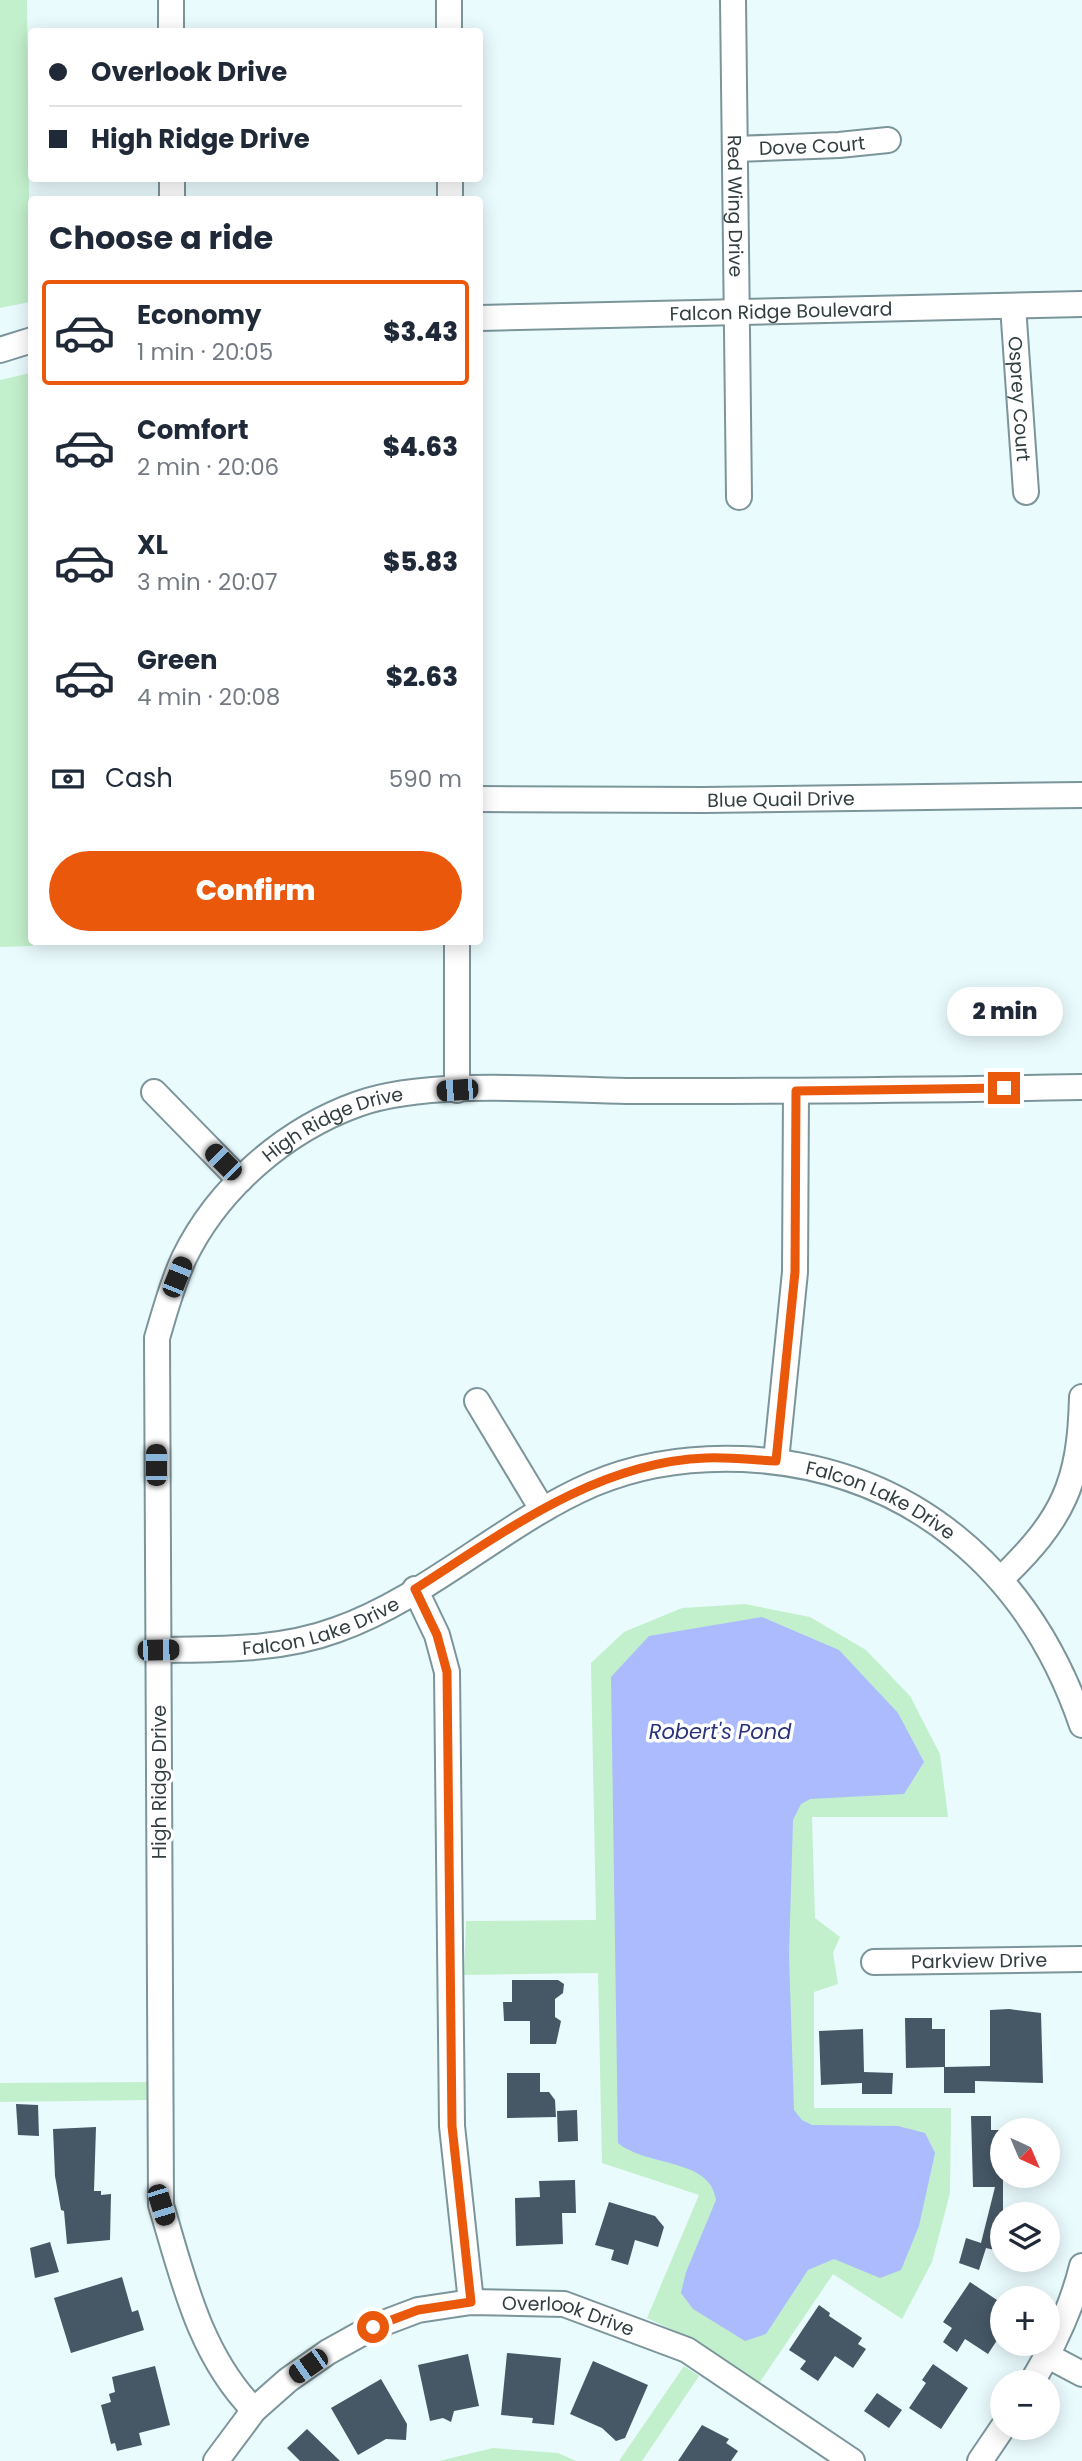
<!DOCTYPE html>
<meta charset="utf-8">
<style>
body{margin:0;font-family:Poppins,sans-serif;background:#f2f2f3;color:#1f2937;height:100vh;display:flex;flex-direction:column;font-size:26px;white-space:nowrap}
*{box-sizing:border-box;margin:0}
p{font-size:23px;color:#747a83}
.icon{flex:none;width:38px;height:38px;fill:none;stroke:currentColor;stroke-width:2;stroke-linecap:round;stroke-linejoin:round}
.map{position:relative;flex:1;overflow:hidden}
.side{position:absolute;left:28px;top:196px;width:455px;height:749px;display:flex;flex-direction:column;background:#fff;border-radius:7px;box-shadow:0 4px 18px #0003}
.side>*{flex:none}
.banner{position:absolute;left:28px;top:28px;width:455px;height:154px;border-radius:7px;box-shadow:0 4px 18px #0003;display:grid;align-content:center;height:154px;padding:0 21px;background:#fff}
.needle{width:46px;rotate:136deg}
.controls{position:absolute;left:990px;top:2118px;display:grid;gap:14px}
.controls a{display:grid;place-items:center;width:70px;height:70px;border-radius:50%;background:#fff;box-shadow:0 4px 18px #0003;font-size:35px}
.end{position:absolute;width:32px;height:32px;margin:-16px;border:9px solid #ea580c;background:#fff;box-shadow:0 0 0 4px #fff}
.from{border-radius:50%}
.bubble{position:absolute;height:49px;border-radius:24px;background:#fff;box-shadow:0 4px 18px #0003;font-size:23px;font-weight:800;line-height:49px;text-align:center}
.car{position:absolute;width:21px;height:42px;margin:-21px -10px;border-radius:9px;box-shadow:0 0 5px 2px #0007;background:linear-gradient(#222 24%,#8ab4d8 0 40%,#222 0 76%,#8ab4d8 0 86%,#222 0)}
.banner b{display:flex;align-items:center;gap:24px;height:66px;font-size:26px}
.banner b+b{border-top:2px solid #e0e1e3}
.banner i{width:18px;height:18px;background:#1f2937}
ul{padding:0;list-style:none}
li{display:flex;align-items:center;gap:21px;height:105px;margin:0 14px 10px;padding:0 7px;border:4px solid transparent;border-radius:7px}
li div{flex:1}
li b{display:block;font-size:26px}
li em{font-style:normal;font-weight:800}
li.active{border-color:#ea580c}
li>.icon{width:63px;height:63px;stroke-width:1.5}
h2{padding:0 21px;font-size:32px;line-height:84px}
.pay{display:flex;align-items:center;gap:18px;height:77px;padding:0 21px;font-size:26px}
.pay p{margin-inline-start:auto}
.primary-button{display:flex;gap:14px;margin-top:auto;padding:14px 21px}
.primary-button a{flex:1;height:80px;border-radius:42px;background:#ea580c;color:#fff;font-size:28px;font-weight:800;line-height:80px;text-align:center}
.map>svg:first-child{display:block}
</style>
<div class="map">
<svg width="1082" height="2461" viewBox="0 0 1082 2461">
<rect width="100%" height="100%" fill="#eafbfe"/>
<g fill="#c2f0cc">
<polygon points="0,0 27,0 30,302 0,308"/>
<polygon points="30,373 33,946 0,947 0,380"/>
<polygon points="745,1604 810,1617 866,1650 910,1696 940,1754 948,1817 812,1817 815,1918 840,1937 833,1953 838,1984 814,1992 814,2108 951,2108 950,2193 932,2262 902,2319 833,2274 758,2385 687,2337 647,2318 699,2195 602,2163 598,1973 464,1975 466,1921 596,1920 591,1663 624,1632 682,1608"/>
<polygon points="149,2082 149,2100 0,2102 0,2083"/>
<polygon points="684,2366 699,2376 642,2461 619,2461"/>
<polygon points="493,2448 558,2453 576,2461 439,2461"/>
</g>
<path fill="#abbbfd" d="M762,1617L839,1650L898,1713L924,1762L904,1794L810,1799L801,1804L793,1820L789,1955L794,2110L802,2120L812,2125L898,2126L925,2133L935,2153L919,2226L901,2270L880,2278L834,2259L808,2270L766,2334L745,2341L693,2309L681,2293L686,2272L716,2200C711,2158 647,2167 618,2143L611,1677L649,1636Z"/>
<g fill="#465765">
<polygon points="512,1980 558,1980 564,1984 563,1993 555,1999 555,2017 561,2021 556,2044 530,2044 530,2021 504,2021 503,2002 512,2002"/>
<polygon points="1009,2009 1041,2013 1043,2083 975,2081 975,2093 944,2093 944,2067 906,2068 905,2018 932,2018 932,2029 945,2029 945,2067 990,2066 990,2010"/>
<polygon points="863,2029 864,2072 893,2073 892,2094 862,2094 862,2083 821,2085 819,2031"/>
<polygon points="507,2073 540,2073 540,2092 549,2092 555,2100 556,2117 507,2118"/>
<polygon points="16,2104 38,2105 39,2136 18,2135"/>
<polygon points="577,2110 578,2141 558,2142 557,2111"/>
<polygon points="971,2116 991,2116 991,2130 1000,2130 1000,2139 1003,2139 1003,2252 986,2248 979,2270 959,2263 966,2238 981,2243 995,2187 973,2187"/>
<polygon points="96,2127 94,2191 101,2191 101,2195 111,2194 110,2240 67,2244 64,2211 61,2210 55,2176 53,2129"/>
<polygon points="575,2180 576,2213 562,2213 563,2244 516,2246 515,2198 540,2197 539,2181"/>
<polygon points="609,2202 655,2216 664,2227 658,2247 635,2240 628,2265 611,2260 614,2250 595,2245"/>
<polygon points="50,2242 59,2272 35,2278 30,2248"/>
<polygon points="122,2277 132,2312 138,2310 144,2330 71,2353 54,2298"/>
<polygon points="970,2282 1003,2304 1003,2331 988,2354 965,2339 957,2352 943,2342 952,2328 943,2322"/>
<polygon points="819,2305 830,2313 829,2316 862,2338 858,2344 866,2349 853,2368 835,2356 818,2381 800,2369 806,2361 789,2350"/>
<polygon points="507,2353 561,2358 554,2425 532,2423 533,2418 501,2415"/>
<polygon points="468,2354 479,2406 454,2411 451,2422 443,2418 430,2421 418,2365"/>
<polygon points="593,2361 648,2385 625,2438 616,2441 602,2428 570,2414"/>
<polygon points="933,2364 968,2388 941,2429 909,2408 926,2383 922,2380"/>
<polygon points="155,2366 170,2425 139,2433 142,2445 117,2451 115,2443 111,2444 101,2405 111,2402 109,2394 115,2392 112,2377"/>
<polygon points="381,2379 407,2424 406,2440 386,2439 358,2455 331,2408"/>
<polygon points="877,2393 902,2410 889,2428 864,2411"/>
<polygon points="702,2425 729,2439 726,2443 738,2451 731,2461 678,2461"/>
<polygon points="307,2429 340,2461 300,2461 287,2448"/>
</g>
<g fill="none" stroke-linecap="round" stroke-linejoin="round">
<defs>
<g id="minor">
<polyline points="171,0 171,32"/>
<path id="s1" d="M733,0L739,497"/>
<polyline points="449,32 449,0"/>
<path id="s2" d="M735,149L839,145L888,140"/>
<polyline points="450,178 450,200"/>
<polyline points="172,200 172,178"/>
<path id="s3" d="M1013,306L1026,492"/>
<path id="s4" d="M480,318L1082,304"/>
<polyline points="0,350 32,340"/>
<path id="s5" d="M480,799L703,800L1082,795"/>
<polyline points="457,942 457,1090"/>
<polyline points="154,1092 240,1180"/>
<polyline points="477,1401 542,1509"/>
<polyline points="776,1461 795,1272 796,1092"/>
<path d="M1001,1579C1063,1519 1080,1484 1082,1397"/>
<polyline points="415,1589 437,1635 447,1672 452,2126 471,2302"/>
<path id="s6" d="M158,1650C218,1649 279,1651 336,1630C429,1597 503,1523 593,1484C640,1464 693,1457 743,1459C910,1467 1029,1570 1082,1725"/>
<path id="s7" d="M874,1962L1082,1959"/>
<polyline points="1048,2356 1082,2374"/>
<path d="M1032,2382C1054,2345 1072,2307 1082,2266"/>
<path id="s8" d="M254,2410C199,2354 183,2278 161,2205L157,1338C165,1311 172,1284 184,1258C218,1188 285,1130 358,1104C428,1079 551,1090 627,1091C779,1091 930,1090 1082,1087"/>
<path id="s9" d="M216,2461L254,2410L288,2380L328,2352L373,2327L418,2310L471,2302L564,2304L687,2350L852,2461"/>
<polyline points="980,2461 1003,2427"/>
</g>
</defs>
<use href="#minor" stroke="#7b959b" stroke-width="28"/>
<use href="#minor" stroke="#fff" stroke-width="24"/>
</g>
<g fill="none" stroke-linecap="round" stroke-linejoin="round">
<path stroke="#ea580c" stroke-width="9" d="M373,2327L418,2310L471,2302L452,2126L447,1672L437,1635L415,1589C503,1533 596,1462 706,1458C729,1457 753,1460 776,1461L795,1272L796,1091L1004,1088"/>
</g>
<g text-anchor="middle" stroke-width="7" stroke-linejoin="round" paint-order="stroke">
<g font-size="19" fill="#333e41" stroke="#fff">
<text dy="7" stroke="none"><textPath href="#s2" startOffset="77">Dove Court</textPath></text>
<text dy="7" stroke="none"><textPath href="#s1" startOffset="206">Red Wing Drive</textPath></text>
<text dy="7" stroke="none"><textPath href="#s4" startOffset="301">Falcon Ridge Boulevard</textPath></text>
<text dy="7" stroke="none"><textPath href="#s3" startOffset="93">Osprey Court</textPath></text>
<text dy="7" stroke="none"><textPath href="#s5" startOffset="301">Blue Quail Drive</textPath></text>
<text dy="7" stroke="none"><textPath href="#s8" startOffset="1386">High Ridge Drive</textPath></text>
<text dy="7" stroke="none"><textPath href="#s6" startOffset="775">Falcon Lake Drive</textPath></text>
<text dy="7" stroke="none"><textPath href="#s6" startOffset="166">Falcon Lake Drive</textPath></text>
<text transform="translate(159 1782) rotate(-90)" y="7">High Ridge Drive</text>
<text dy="7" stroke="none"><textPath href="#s7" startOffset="105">Parkview Drive</textPath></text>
<text dy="7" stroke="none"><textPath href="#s9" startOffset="410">Overlook Drive</textPath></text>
</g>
<g font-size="21" font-style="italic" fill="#2b337d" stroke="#fff">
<text x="720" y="1739">Robert's Pond</text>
</g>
</g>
</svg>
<div class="controls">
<a><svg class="needle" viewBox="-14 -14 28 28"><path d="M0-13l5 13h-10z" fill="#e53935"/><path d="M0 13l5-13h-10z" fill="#747a83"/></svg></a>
<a><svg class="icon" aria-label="layers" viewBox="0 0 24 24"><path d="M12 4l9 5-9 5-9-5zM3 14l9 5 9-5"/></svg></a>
<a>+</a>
<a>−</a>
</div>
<i class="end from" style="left:373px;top:2327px"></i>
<i class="end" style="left:1004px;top:1088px"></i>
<div class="bubble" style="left:947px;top:987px;width:116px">2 min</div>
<i class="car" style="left:457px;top:1090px;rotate:266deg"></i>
<i class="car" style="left:223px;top:1162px;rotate:315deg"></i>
<i class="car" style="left:177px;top:1277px;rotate:22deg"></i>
<i class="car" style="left:156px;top:1465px;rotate:0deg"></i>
<i class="car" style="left:158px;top:1650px;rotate:89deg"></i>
<i class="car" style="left:161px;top:2205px;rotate:163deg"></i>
<i class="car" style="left:308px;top:2366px;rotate:235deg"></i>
<div class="banner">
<b><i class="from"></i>Overlook Drive</b>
<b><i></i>High Ridge Drive</b>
</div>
<section class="side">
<h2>Choose a ride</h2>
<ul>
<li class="active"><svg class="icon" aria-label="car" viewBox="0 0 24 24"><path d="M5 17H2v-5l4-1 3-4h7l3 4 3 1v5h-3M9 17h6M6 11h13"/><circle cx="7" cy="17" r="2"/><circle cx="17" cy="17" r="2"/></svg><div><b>Economy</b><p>1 min · 20:05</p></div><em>$3.43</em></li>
<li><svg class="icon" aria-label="car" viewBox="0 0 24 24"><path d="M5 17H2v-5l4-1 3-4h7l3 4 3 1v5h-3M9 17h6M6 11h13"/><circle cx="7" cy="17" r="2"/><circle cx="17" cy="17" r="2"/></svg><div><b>Comfort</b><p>2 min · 20:06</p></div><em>$4.63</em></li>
<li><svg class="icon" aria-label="car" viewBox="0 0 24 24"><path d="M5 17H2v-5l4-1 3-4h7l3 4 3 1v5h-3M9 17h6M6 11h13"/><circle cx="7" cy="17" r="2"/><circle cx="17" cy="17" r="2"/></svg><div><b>XL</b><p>3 min · 20:07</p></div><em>$5.83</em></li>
<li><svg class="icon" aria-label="car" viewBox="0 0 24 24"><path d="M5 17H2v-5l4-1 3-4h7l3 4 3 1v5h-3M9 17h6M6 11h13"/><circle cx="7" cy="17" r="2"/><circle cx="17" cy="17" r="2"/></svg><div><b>Green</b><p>4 min · 20:08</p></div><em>$2.63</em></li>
</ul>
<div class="pay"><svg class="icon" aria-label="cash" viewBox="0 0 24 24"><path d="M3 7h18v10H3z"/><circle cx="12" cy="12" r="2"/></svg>Cash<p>590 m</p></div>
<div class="primary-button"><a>Confirm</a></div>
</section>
</div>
